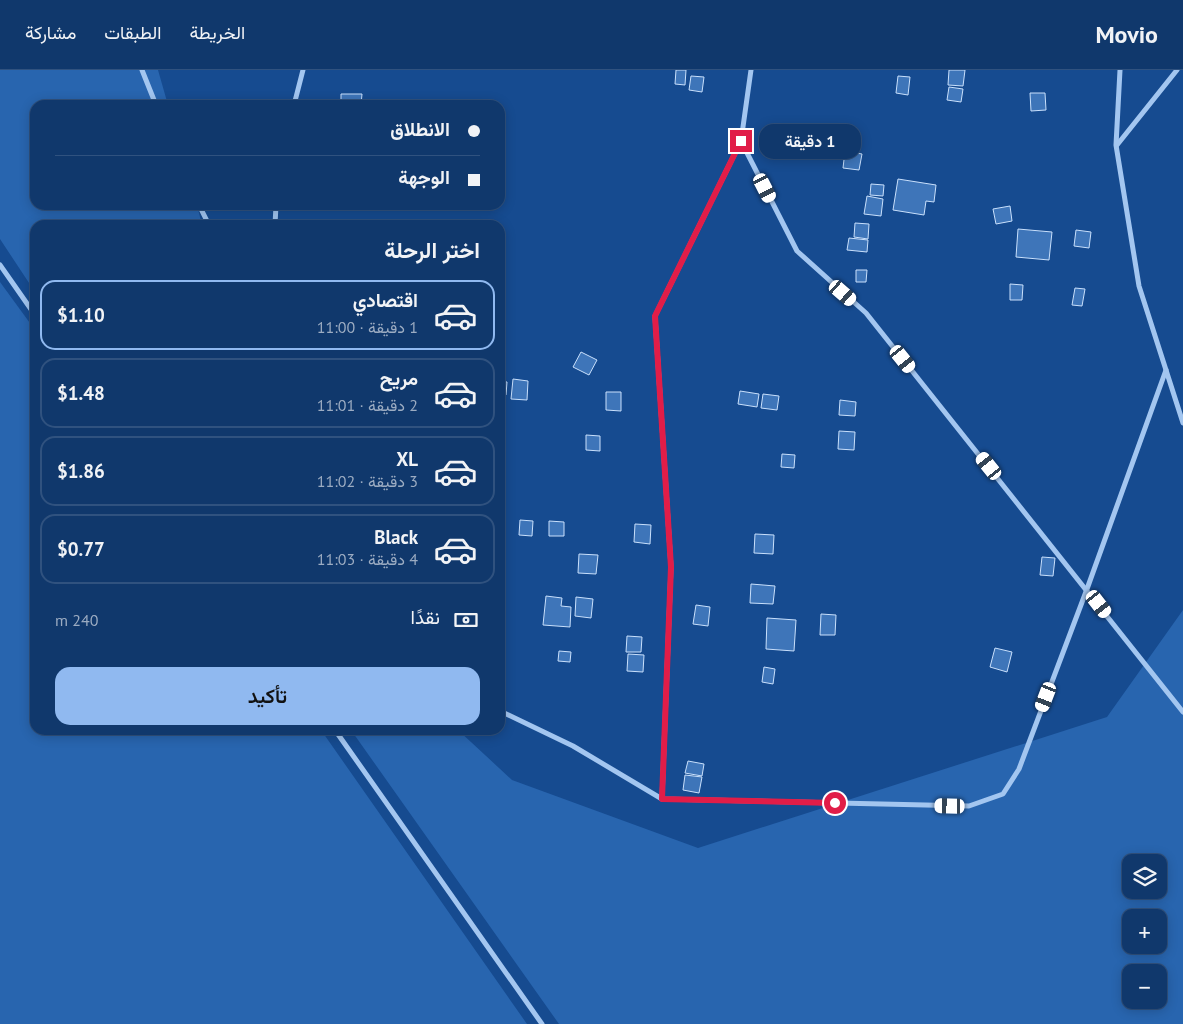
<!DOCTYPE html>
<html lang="ar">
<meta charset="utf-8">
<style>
body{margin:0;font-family:"PT Sans",Vazirmatn,sans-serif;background:#193f72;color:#f1f3f6;direction:rtl;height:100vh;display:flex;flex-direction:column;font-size:19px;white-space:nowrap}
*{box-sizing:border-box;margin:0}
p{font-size:16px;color:#9cacc2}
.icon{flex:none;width:28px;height:28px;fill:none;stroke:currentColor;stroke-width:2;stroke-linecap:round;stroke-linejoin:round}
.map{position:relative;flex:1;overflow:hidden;direction:ltr}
.details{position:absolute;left:30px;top:150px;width:475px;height:515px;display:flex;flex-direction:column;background:#10386c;border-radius:15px;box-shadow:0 2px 12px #0003,0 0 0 1px #30527f;direction:rtl}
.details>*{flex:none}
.banner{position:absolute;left:30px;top:30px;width:475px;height:110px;border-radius:15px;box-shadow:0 2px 12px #0003,0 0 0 1px #30527f;direction:rtl;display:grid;align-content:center;height:110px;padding:0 25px;background:#10386c}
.buttons{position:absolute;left:1122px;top:784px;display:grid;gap:10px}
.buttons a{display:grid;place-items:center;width:45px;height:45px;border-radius:10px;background:#10386c;box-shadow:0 2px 12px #0003,0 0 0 1px #30527f;font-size:25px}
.end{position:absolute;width:22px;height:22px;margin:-11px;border:6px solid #e11d48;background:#fff;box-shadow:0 0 0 2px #fff}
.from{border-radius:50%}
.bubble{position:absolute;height:35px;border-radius:15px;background:#10386c;box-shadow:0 2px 12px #0003,0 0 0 1px #30527f;font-size:16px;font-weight:600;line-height:35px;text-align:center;direction:rtl}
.car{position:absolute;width:15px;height:30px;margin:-15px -8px;border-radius:6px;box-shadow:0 0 4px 1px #0007;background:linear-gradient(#fff 24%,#345 0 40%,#fff 0 76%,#345 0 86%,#fff 0)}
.banner b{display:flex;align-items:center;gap:18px;height:48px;font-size:19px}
.banner b+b{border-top:1px solid #30527f}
.banner i{width:12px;height:12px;background:#f1f3f6}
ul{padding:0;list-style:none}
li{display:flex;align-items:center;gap:15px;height:70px;margin:0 10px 8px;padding:0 15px;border:2px solid #30527f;border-radius:15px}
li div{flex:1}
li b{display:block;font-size:19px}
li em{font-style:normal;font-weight:600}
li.on{border-color:#90b9f0}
li>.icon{width:45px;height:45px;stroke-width:1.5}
h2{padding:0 25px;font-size:22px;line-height:60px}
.pay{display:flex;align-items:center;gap:12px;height:55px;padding:0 25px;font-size:19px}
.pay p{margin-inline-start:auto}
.primary-button{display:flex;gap:10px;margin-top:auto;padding:10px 25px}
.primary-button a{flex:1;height:58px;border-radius:15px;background:#90b9f0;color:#111;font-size:20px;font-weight:600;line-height:58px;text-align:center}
header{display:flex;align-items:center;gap:30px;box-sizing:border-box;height:70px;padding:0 25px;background:#10386c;border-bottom:1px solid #30527f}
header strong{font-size:24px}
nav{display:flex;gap:28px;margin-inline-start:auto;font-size:18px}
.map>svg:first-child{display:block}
</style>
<header>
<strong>Movio</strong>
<nav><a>الخريطة</a><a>الطبقات</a><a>مشاركة</a></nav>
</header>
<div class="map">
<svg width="1183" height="954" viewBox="0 0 1183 954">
<rect width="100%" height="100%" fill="#164b90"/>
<g fill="#2865af" fill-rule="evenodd">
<polygon points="0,0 158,0 168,35 35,35 35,135 197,135 202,155 35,155 35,222 0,169"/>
<polygon points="0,212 35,260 35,660 321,660 527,954 0,954"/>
<path d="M1183,540V954H559L351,660H458L512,710L698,778L1107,647ZM1131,792H1159V820H1131ZM1131,848H1159V875H1131ZM1131,902H1159V930H1131Z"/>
</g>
<g fill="#3e75b9" stroke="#c9e0fc">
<polygon points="676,0 686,0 685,15 675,14"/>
<polygon points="949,0 965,0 963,16 948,15"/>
<polygon points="691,6 704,7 702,22 689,20"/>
<polygon points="898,6 910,7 908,25 896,23"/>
<polygon points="949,17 963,19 961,32 947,30"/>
<polygon points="1030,23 1045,23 1046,40 1031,41"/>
<polygon points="341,24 362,24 361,35 341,35"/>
<polygon points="845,81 862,84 859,100 843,98"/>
<polygon points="898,109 936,115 934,132 926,131 924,145 893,140"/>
<polygon points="871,114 884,115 883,126 870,125"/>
<polygon points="867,126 883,129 881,146 864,144"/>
<polygon points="1010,136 1012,151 996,154 993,139"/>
<polygon points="855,153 869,154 868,169 854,167"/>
<polygon points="1018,159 1052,162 1049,190 1016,187"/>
<polygon points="1076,160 1091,162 1089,178 1074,176"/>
<polygon points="849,168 868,170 867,182 847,180"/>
<polygon points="856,200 867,200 866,212 856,212"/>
<polygon points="1010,214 1023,215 1022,230 1010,230"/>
<polygon points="1075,218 1085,219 1082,236 1072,235"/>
<polygon points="581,282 597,290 589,305 573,297"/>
<polygon points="513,309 528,311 527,330 511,329"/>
<polygon points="500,311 507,312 506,325 500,324"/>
<polygon points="740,321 759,324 757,337 738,334"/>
<polygon points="606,322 621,322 621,341 606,340"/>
<polygon points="763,324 779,326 777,340 761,338"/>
<polygon points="840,330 856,332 855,346 839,345"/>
<polygon points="839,361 855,362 854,380 838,379"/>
<polygon points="586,365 600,366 600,381 586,380"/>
<polygon points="782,384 795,385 794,398 781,397"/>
<polygon points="520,450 533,451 532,466 519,465"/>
<polygon points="549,451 564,452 564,466 549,466"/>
<polygon points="635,454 651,455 650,474 634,472"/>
<polygon points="755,464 774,465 773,484 754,483"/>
<polygon points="579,484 598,485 596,504 578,503"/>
<polygon points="1042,487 1055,488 1053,506 1040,505"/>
<polygon points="751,514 775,516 773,534 750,533"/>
<polygon points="500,518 505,518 503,535 500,535"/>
<polygon points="546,526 562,528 561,536 571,537 570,557 543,555"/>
<polygon points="576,527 593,529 591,548 575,546"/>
<polygon points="696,535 710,537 708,556 693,554"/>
<polygon points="821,544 836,545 835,565 820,565"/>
<polygon points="767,548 796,550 794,581 766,579"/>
<polygon points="627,566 642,567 641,582 626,582"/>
<polygon points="995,578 1012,582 1007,602 990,597"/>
<polygon points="559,581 571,582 570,592 558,591"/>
<polygon points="628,584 644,585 643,602 627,601"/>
<polygon points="764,597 775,599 773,614 762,612"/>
<polygon points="688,691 704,694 702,706 685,703"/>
<polygon points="685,705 702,707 699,723 683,720"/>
</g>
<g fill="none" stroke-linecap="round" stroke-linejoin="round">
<g stroke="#a3c6f0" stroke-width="5">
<polyline points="142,0 156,35"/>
<polyline points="1120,0 1116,75 1139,216 1183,353"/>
<polyline points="294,35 303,0"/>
<polyline points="741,71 797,181 866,243 1183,642"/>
<polyline points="1117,75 1177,0"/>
<polyline points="199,135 209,155"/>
<polyline points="275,155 276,135"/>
<polyline points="0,195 35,245"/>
<polyline points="500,641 573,676 662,729 969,736 1003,724 1019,699 1087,519 1166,300"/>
<polyline points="335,660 542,954"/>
<polyline points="662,729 671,497 655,246 741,71 751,0"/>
</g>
</g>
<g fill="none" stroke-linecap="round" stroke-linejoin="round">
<polyline stroke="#e11d48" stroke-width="6" points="741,71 655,246 671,497 662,729 835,733"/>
</g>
</svg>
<div class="buttons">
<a><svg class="icon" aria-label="layers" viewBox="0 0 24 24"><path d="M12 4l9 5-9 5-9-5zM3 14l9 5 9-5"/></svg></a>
<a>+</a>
<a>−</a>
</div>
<i class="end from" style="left:835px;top:733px"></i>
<i class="end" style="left:741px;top:71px"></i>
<div class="bubble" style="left:759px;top:54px;width:102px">1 دقيقة</div>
<i class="car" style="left:765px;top:118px;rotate:153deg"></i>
<i class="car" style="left:843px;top:223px;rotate:131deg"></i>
<i class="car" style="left:903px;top:289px;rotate:141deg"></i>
<i class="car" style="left:989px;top:396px;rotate:321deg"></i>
<i class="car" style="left:1099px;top:534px;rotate:142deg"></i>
<i class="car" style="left:1046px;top:627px;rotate:201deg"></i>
<i class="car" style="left:950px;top:736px;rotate:271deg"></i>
<div class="banner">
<b><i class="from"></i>الانطلاق</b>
<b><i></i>الوجهة</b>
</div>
<section class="details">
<h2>اختر الرحلة</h2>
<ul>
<li class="on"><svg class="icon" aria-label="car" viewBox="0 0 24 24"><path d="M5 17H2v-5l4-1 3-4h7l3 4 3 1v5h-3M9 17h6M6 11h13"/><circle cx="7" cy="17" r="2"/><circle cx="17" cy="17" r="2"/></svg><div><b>اقتصادي</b><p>1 دقيقة · 11:00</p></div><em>$1.10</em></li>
<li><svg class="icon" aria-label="car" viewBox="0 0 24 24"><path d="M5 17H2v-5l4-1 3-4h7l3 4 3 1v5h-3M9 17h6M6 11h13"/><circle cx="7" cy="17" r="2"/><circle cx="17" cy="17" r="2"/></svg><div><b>مريح</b><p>2 دقيقة · 11:01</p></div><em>$1.48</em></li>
<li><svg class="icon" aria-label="car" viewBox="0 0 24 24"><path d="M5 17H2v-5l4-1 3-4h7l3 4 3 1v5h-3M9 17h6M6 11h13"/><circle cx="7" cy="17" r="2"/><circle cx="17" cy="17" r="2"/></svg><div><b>XL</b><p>3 دقيقة · 11:02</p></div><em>$1.86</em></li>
<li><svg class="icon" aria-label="car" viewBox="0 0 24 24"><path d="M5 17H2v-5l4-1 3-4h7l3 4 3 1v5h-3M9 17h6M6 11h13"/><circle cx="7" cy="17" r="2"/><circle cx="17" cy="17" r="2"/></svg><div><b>Black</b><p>4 دقيقة · 11:03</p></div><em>$0.77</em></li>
</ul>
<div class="pay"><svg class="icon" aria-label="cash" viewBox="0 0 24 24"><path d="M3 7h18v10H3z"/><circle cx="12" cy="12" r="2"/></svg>نقدًا<p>240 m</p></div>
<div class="primary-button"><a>تأكيد</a></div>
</section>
</div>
